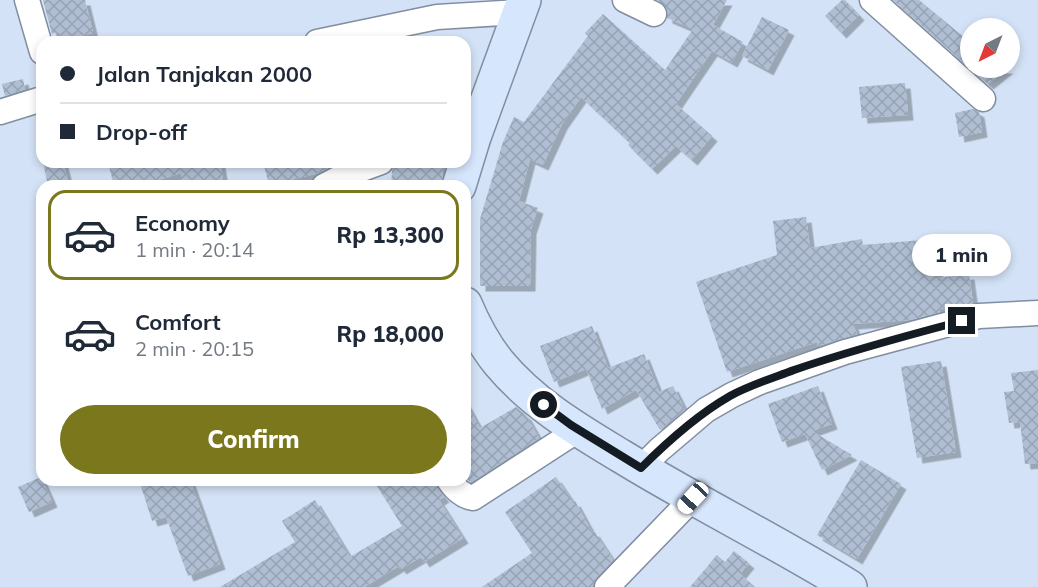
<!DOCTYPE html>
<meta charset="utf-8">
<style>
body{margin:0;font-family:Mulish,sans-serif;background:#f6f6f7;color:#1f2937;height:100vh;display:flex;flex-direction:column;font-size:22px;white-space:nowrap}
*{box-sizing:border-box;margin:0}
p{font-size:20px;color:#747a83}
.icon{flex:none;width:33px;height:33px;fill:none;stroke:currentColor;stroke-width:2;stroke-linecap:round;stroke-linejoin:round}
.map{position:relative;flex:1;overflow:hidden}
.drawer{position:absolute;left:36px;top:180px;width:435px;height:306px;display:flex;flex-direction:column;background:#fff;border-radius:18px;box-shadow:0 3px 9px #0003}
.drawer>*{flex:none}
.guide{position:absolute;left:36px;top:36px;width:435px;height:132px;border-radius:18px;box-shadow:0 3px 9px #0003;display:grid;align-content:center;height:132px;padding:0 24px;background:#fff}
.needle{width:39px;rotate:222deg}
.fabs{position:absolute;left:960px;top:18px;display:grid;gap:12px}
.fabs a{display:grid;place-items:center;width:60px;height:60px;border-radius:50%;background:#fff;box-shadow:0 3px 9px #0003;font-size:30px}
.end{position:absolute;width:27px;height:27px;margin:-14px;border:8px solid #151b22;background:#fff;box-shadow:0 0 0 3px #fff}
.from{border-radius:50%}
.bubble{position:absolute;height:42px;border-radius:21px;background:#fff;box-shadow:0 3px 9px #0003;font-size:20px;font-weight:800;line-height:42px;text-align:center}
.car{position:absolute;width:18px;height:36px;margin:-18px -9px;border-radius:8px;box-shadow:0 0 4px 2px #0007;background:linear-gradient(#fff 24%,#345 0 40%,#fff 0 76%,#345 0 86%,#fff 0)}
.guide b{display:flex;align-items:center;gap:21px;height:57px;font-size:22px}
.guide b+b{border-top:2px solid #e0e1e3}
.guide i{width:15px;height:15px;background:#1f2937}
ul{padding:10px 0 0;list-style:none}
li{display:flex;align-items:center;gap:18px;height:90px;margin:0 12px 9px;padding:0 12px;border:3px solid transparent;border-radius:18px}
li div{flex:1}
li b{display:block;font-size:22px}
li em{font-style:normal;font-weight:800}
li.current{border-color:#7b771c}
li>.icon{width:54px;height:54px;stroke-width:1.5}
.button{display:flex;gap:12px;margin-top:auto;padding:12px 24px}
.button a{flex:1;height:69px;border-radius:36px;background:#7b771c;color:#fff;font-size:24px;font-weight:800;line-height:69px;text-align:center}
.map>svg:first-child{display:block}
</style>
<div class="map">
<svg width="1038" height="587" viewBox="0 0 1038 587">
<defs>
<pattern id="building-cross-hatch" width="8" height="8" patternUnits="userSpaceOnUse" patternTransform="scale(1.5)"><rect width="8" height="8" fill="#afbed2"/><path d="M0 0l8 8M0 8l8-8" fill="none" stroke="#96a3b4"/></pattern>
<filter id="shadow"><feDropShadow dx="5.5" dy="5.5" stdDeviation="0" flood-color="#0004"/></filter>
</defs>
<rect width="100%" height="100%" fill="#d3e2f6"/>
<g fill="url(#building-cross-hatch)" filter="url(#shadow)">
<polygon points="43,0 85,0 93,33 62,40 59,32 52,34"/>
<polygon points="658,0 727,0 713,25 743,42 732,62 712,51 676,104 712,136 692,160 676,146 652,169 628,145 630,143 581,97 562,124 543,165 530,159 519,201 538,208 531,229 530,286 480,286 480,219 503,142 514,117 524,122 588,36 585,33 603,14 665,70 693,29 667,18 666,7"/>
<polygon points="842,0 845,0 859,15 841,33 825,16"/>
<polygon points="893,0 919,0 970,42 970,68 1008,68 988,84"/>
<polygon points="762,17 789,30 768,70 742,56"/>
<polygon points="23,79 25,89 5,96 2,84"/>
<polygon points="905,83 908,115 862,118 859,87"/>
<polygon points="973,109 979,112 982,132 959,137 955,113"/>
<polygon points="43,162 63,162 69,186 48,186"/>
<polygon points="108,162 220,162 224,186 184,186 181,173 140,186 114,186"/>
<polygon points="263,162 330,162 331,166 319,173 269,185"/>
<polygon points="395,162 442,162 443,173 441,186 391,186 392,171"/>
<polygon points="806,217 810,248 862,239 863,245 934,239 938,278 969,274 973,303 940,309 940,312 910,320 853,324 857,334 818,346 817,342 727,372 696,282 777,255 773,221"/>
<polygon points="592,326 608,368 644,354 659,392 673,386 685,410 660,430 636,390 602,409 586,369 554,382 540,346"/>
<polygon points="941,361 956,452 917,458 901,367"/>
<polygon points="1038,370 1038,463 1025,464 1020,422 1009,423 1004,392 1014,391 1011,373"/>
<polygon points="818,386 832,424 812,431 852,455 822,470 805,434 782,442 768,404"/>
<polygon points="465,401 480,428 516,407 526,415 539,438 471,482 465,478"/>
<polygon points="861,460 901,484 857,559 817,535"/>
<polygon points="41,477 52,502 29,512 18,487"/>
<polygon points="556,477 573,502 575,501 592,532 594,531 613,560 597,577 592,587 482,587 532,553 505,512"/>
<polygon points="139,480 190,480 220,564 188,576 166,517 152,521"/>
<polygon points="373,480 435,480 437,488 444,497 439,500 463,538 424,562 421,557 401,569 399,566 364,587 220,587 295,542 282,521 315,500 350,557 402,526"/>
<polygon points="734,551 749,563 740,574 755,587 690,587 717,555 725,562"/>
</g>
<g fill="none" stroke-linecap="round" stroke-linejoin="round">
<defs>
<g id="street">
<polyline points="27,0 42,52"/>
<polyline points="625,0 654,14"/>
<polyline points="872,0 983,99"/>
<polyline points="317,42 437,17 520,12"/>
<polyline points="0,112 42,99"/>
<polyline points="324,186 343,176 381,162"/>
<polyline points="641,468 659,450 706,410 732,395 760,382 845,352 979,316 1038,313"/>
<path d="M449,480C455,489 462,496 473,498L578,430"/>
<polyline points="607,587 693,498"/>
</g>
<g id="secondary">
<polyline points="459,186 474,137 524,0"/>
<path d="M465,304C474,325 484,345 499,363C532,403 578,430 621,456C696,502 775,541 850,587"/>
</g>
</defs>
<use href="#street" stroke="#818ea1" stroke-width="27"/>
<use href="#secondary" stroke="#818ea1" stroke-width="36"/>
<use href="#street" stroke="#fff" stroke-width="24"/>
<use href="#secondary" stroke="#d5e6fd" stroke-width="33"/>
</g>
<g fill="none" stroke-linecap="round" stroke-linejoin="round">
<path stroke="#151b22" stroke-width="8" d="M544,405L571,425L641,468C668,441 697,415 730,396C750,385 773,378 794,370C849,351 905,336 962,321"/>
</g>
</svg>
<div class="fabs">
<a><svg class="needle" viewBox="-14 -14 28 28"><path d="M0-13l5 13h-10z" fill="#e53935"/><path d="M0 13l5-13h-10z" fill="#747a83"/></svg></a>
</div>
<i class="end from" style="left:544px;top:405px"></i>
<i class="end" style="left:962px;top:321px"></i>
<div class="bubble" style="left:912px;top:234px;width:99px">1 min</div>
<i class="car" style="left:693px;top:498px;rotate:223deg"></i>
<div class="guide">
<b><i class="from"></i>Jalan Tanjakan 2000</b>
<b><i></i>Drop-off</b>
</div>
<section class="drawer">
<ul>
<li class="current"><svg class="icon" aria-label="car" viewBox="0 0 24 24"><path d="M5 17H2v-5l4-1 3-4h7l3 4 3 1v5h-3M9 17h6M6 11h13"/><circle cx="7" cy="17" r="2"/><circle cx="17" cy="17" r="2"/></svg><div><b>Economy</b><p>1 min · 20:14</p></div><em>Rp 13,300</em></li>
<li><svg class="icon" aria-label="car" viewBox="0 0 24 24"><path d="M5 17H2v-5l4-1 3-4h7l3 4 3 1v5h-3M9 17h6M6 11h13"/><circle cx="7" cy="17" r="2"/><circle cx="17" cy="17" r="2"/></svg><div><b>Comfort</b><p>2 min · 20:15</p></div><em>Rp 18,000</em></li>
</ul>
<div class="button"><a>Confirm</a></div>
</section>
</div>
